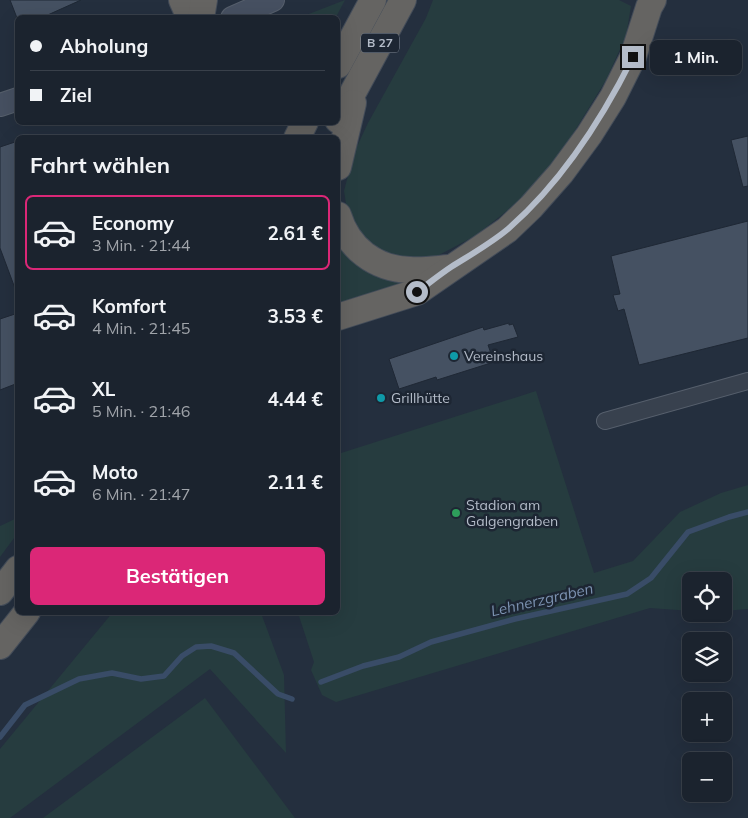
<!DOCTYPE html>
<html lang="de">
<meta charset="utf-8">
<style>
body{margin:0;font-family:Mulish,sans-serif;background:#282f3a;color:#f1f3f6;height:100vh;display:flex;flex-direction:column;font-size:19px;white-space:nowrap}
*{box-sizing:border-box;margin:0}
p{font-size:16px;color:#a0a4aa}
.icon{flex:none;width:28px;height:28px;fill:none;stroke:currentColor;stroke-width:2;stroke-linecap:round;stroke-linejoin:round}
.map{position:relative;flex:1;overflow:hidden}
.sheet{position:absolute;left:15px;top:135px;width:325px;height:480px;display:flex;flex-direction:column;background:#1b232e;border-radius:8px;box-shadow:0 5px 20px #0002,0 0 0 1px #39404a}
.sheet>*{flex:none}
.banner{position:absolute;left:15px;top:15px;width:325px;height:110px;border-radius:8px;box-shadow:0 5px 20px #0002,0 0 0 1px #39404a;display:grid;align-content:center;height:110px;padding:0 15px;background:#1b232e}
.tools{position:absolute;left:682px;top:572px;display:grid;gap:10px}
.tools a{display:grid;place-items:center;width:50px;height:50px;border-radius:8px;background:#1b232e;box-shadow:0 5px 20px #0002,0 0 0 1px #39404a;font-size:25px}
.end{position:absolute;width:22px;height:22px;margin:-11px;border:6px solid #b4bcc9;background:#111;box-shadow:0 0 0 2px #111}
.from{border-radius:50%}
.bubble{position:absolute;height:35px;border-radius:8px;background:#1b232e;box-shadow:0 5px 20px #0002,0 0 0 1px #39404a;font-size:16px;font-weight:700;line-height:35px;text-align:center}
.banner b{display:flex;align-items:center;gap:18px;height:48px;font-size:19px}
.banner b+b{border-top:1px solid #39404a}
.banner i{width:12px;height:12px;background:#f1f3f6}
ul{padding:0;list-style:none}
li{display:flex;align-items:center;gap:15px;height:75px;margin:0 10px 8px;padding:0 5px;border:2px solid transparent;border-radius:8px}
li div{flex:1}
li b{display:block;font-size:19px}
li em{font-style:normal;font-weight:700}
li.selected{border-color:#db2777}
li>.icon{width:45px;height:45px;stroke-width:1.5}
h2{padding:0 15px;font-size:22px;line-height:60px}
.button{display:flex;gap:10px;margin-top:auto;padding:10px 15px}
.button a{flex:1;height:58px;border-radius:8px;background:#db2777;color:#fff;font-size:20px;font-weight:700;line-height:58px;text-align:center}
.map>svg:first-child{display:block}
</style>
<div class="map">
<svg width="748" height="818" viewBox="0 0 748 818">
<rect width="100%" height="100%" fill="#242f3e"/>
<g fill="#263c3f">
<polygon points="345,0 336,17 301,17"/>
<polygon points="433,0 619,0 631,6 626,36 606,80 563,150 536,184 508,210 475,236 437,256 405,258 377,249 360,237 348,216 344,191 354,153 368,123 426,18"/>
<polygon points="338,239 413,280 338,309"/>
<polygon points="536,391 594,573 633,561 680,512 721,493 748,485 748,609 724,611 724,581 691,581 691,611 650,608 336,702 322,695 311,670 314,662 298,613 338,612 338,454"/>
<polygon points="17,518 17,534 0,557 0,526"/>
<polygon points="113,612 261,613 284,675 286,753 210,669 10,818 0,818 0,749"/>
<polygon points="205,698 295,818 43,818"/>
</g>
<g fill="none" stroke-linecap="round" stroke-linejoin="round">
<g stroke="#394c67" stroke-width="5.5">
<polyline points="321,682 363,666 399,657 431,642 515,619 627,594 651,578 688,532 729,517 748,512"/>
<polyline points="0,737 25,705 79,679 112,673 141,679 164,676 182,656 196,647 211,646 234,653 278,694 292,699"/>
</g>
</g>
<g fill="#455162" stroke="#1f2835">
<polygon points="10,0 81,0 41,18 17,18"/>
<polygon points="748,136 748,186 743,187 731,140"/>
<polygon points="18,141 18,291 16,291 0,248 0,147"/>
<polygon points="748,221 748,338 639,365 624,309 618,311 613,295 620,294 611,256"/>
<polygon points="18,313 18,383 0,390 0,319"/>
<polygon points="509,323 509,325 513,324 518,337 488,345 494,362 437,380 436,377 399,389 389,359 483,327 484,330"/>
</g>
<g fill="none" stroke-linecap="round" stroke-linejoin="round">
<defs>
<polyline id="minor" points="605,421 748,381"/>
<g id="secondary">
<polyline points="232,18 273,0"/>
<polyline points="0,105 18,99"/>
</g>
<g id="trunk">
<polyline points="182,0 190,18"/>
<polyline points="201,18 204,0"/>
<polyline points="338,65 373,0"/>
<polyline points="338,120 403,0"/>
<polyline points="297,138 305,122"/>
<polyline points="338,167 353,103"/>
<path d="M338,215C348,248 375,269 410,270C423,271 436,269 449,268"/>
<polyline points="338,317 417,292 507,230 531,207 561,173 589,135 613,97 633,57 649,7 653,0"/>
<polyline points="0,592 18,569"/>
<polyline points="0,646 27,612"/>
</g>
</defs>
<use href="#minor" stroke="#565f6c" stroke-width="18"/>
<use href="#secondary" stroke="#565f6c" stroke-width="24"/>
<use href="#trunk" stroke="#434c59" stroke-width="28"/>
<use href="#minor" stroke="#38414e" stroke-width="16"/>
<use href="#secondary" stroke="#465061" stroke-width="22"/>
<use href="#trunk" stroke="#656462" stroke-width="26"/>
</g>
<g fill="none" stroke-linecap="round" stroke-linejoin="round">
<path stroke="#b4bcc9" stroke-width="6" d="M417,292C428,284 439,275 451,267C470,255 490,244 508,229C562,182 601,121 633,57"/>
</g>
<g fill="#0f9aa8" stroke="#1d2633" stroke-width="2">
<circle cx="454" cy="356" r="5"/>
<circle cx="381" cy="398" r="5"/>
</g>
<circle fill="#2e9e5b" stroke="#1d2633" stroke-width="2" cx="456" cy="513" r="5"/>
<g text-anchor="middle" stroke-width="5" stroke-linejoin="round" paint-order="stroke">
<rect fill="#1d2633" stroke="#878f9c" stroke-width="1" x="361" y="33.5" width="38" height="19" rx="4"/>
<g font-size="12" font-weight="bold" fill="#b4bcc9">
<text x="380" y="47">B 27</text>
</g>
<g font-size="14" fill="#b4bcc9" stroke="#1d2633" text-anchor="start">
<text x="464" y="361">Vereinshaus</text>
<text x="391" y="403">Grillhütte</text>
<text x="466" y="510">Stadion am<tspan x="466" dy="16">Galgengraben</tspan></text>
</g>
<g font-size="15" font-style="italic" fill="#7c92b1" stroke="#1d2633">
<text transform="translate(542 600) rotate(-13)" y="5">Lehnerzgraben</text>
</g>
</g>
</svg>
<div class="tools">
<a><svg class="icon" aria-label="locate" viewBox="0 0 24 24"><circle cx="12" cy="12" r="6"/><path d="M12 2v4M12 18v4M2 12h4M18 12h4"/></svg></a>
<a><svg class="icon" aria-label="layers" viewBox="0 0 24 24"><path d="M12 4l9 5-9 5-9-5zM3 14l9 5 9-5"/></svg></a>
<a>+</a>
<a>−</a>
</div>
<i class="end from" style="left:417px;top:292px"></i>
<i class="end" style="left:633px;top:57px"></i>
<div class="bubble" style="left:650px;top:40px;width:92px">1 Min.</div>
<div class="banner">
<b><i class="from"></i>Abholung</b>
<b><i></i>Ziel</b>
</div>
<section class="sheet">
<h2>Fahrt wählen</h2>
<ul>
<li class="selected"><svg class="icon" aria-label="car" viewBox="0 0 24 24"><path d="M5 17H2v-5l4-1 3-4h7l3 4 3 1v5h-3M9 17h6M6 11h13"/><circle cx="7" cy="17" r="2"/><circle cx="17" cy="17" r="2"/></svg><div><b>Economy</b><p>3 Min. · 21:44</p></div><em>2.61 €</em></li>
<li><svg class="icon" aria-label="car" viewBox="0 0 24 24"><path d="M5 17H2v-5l4-1 3-4h7l3 4 3 1v5h-3M9 17h6M6 11h13"/><circle cx="7" cy="17" r="2"/><circle cx="17" cy="17" r="2"/></svg><div><b>Komfort</b><p>4 Min. · 21:45</p></div><em>3.53 €</em></li>
<li><svg class="icon" aria-label="car" viewBox="0 0 24 24"><path d="M5 17H2v-5l4-1 3-4h7l3 4 3 1v5h-3M9 17h6M6 11h13"/><circle cx="7" cy="17" r="2"/><circle cx="17" cy="17" r="2"/></svg><div><b>XL</b><p>5 Min. · 21:46</p></div><em>4.44 €</em></li>
<li><svg class="icon" aria-label="car" viewBox="0 0 24 24"><path d="M5 17H2v-5l4-1 3-4h7l3 4 3 1v5h-3M9 17h6M6 11h13"/><circle cx="7" cy="17" r="2"/><circle cx="17" cy="17" r="2"/></svg><div><b>Moto</b><p>6 Min. · 21:47</p></div><em>2.11 €</em></li>
</ul>
<div class="button"><a>Bestätigen</a></div>
</section>
</div>
